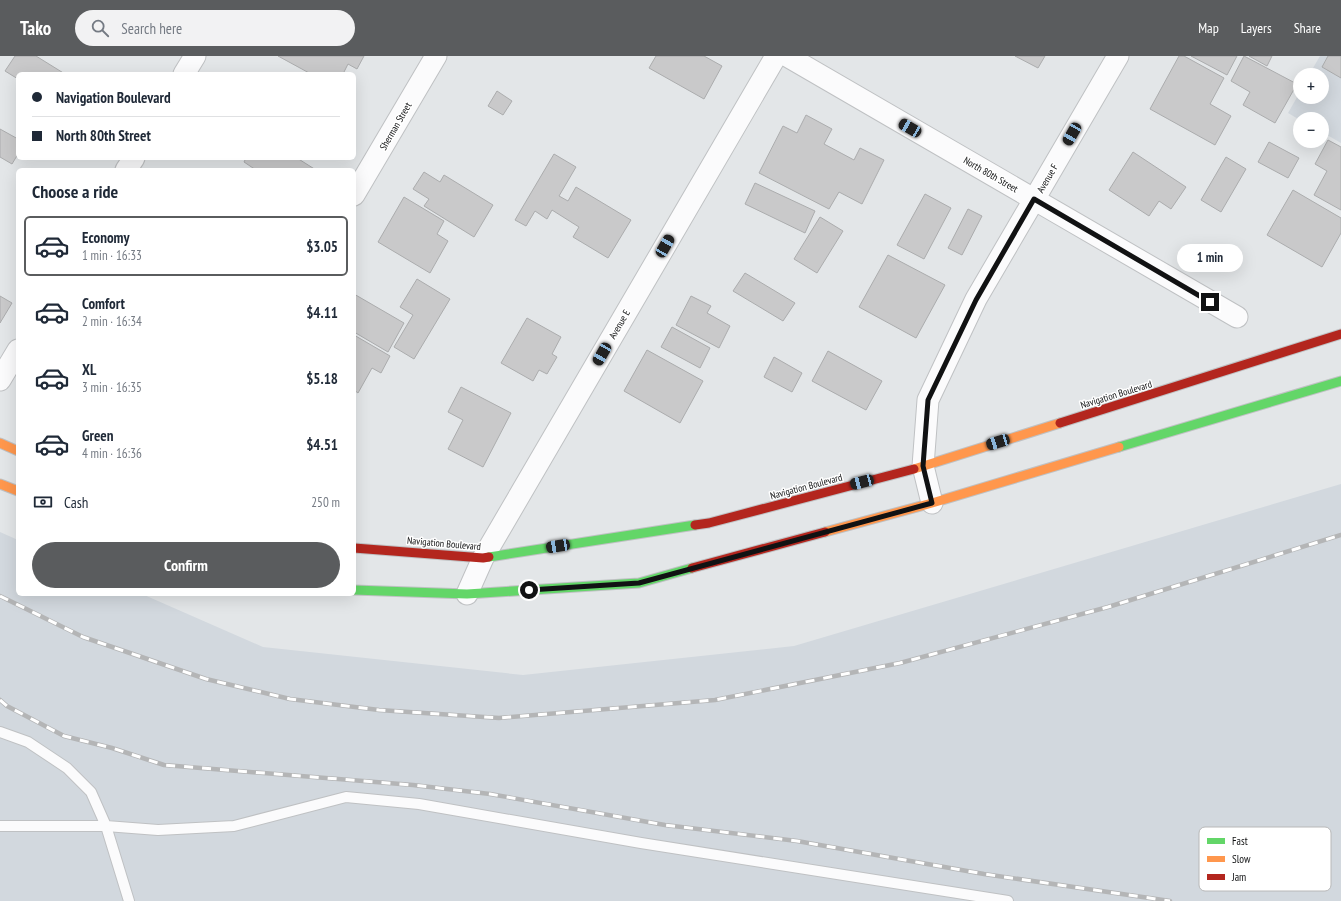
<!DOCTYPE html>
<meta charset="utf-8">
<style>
body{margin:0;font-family:"PT Sans Narrow",sans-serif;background:#f2f2f3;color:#1f2937;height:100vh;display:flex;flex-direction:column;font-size:15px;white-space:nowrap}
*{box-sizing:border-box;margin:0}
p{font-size:13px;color:#747a83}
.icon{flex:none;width:22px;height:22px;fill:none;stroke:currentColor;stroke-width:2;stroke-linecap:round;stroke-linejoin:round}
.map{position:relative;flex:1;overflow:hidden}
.drawer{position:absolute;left:16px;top:112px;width:340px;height:428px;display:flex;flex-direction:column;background:#fff;border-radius:6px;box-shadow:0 4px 16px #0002}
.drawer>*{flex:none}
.top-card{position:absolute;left:16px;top:16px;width:340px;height:88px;border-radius:6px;box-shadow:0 4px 16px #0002;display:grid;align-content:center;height:88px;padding:0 16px;background:#fff}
.fabs{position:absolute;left:1293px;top:12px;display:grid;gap:8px}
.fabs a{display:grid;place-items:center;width:36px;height:36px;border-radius:50%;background:#fff;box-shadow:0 4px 16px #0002;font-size:20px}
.end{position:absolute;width:18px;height:18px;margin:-9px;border:5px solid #111213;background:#fff;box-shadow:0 0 0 2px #fff}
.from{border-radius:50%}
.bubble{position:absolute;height:28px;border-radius:14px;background:#fff;box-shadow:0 4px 16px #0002;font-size:13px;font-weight:700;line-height:28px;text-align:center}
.car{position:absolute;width:12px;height:24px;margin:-12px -6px;border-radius:5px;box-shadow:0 0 3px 1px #0007;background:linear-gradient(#222 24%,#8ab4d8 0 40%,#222 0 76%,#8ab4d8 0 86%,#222 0)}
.top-card b{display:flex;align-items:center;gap:14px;height:38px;font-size:15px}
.top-card b+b{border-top:1px solid #e0e1e3}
.top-card i{width:10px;height:10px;background:#1f2937}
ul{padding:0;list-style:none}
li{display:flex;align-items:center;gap:12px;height:60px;margin:0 8px 6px;padding:0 8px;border:2px solid transparent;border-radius:6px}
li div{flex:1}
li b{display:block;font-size:15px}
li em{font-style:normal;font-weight:700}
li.on{border-color:#5a5c5e}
li>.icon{width:36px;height:36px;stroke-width:1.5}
h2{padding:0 16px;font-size:18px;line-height:48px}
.pay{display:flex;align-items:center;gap:10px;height:44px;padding:0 16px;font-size:15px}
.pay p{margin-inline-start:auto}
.cta{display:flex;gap:8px;margin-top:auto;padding:8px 16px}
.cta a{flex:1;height:46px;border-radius:24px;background:#5a5c5e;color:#fff;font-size:16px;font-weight:700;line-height:46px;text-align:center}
header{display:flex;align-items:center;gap:24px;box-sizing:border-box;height:56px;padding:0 20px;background:#5a5c5e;color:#fff}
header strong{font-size:19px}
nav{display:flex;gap:22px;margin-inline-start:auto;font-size:14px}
.search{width:280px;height:36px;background:#f2f2f3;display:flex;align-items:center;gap:10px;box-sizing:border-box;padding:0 14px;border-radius:22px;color:#747a83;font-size:15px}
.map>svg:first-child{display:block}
</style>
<header>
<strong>Tako</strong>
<div class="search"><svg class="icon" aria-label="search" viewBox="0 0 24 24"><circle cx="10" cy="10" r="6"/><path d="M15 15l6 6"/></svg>Search here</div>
<nav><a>Map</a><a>Layers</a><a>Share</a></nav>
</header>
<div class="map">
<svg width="1341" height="845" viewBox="0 0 1341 845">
<rect width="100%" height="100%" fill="#e3e6e8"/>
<g fill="#d2d8de">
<polygon points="1320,0 1341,0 1341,87 1322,76 1322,63 1300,63 1300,64 1288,57 1300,36 1300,41 1322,41 1322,19 1309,19"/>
<polygon points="1341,428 1341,845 0,845 0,476 18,484 18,538 142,538 263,591 523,619 794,590"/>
</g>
<g fill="#c9c9ca" stroke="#abacad">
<polygon points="15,0 36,0 65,18 18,18 18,23 5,15"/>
<polygon points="278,0 364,0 357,13 348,8 343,18 311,18"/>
<polygon points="656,0 704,0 722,10 704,43 649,12"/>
<polygon points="1015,0 1045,0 1038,12"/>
<polygon points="1179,0 1184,0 1224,22 1210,48 1231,60 1215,89 1150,53"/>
<polygon points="1191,0 1237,0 1227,19"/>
<polygon points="1244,0 1297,28 1275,67 1243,49 1250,36 1231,25"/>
<polygon points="1249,0 1272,0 1267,10"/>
<polygon points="1328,0 1341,0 1341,22 1322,11"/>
<polygon points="497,35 512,45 503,59 488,50"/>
<polygon points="806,59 832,73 824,88 854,104 860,92 884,104 862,148 839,136 829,153 759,117 783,70 797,77"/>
<polygon points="0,73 18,83 18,98 12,108 0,101"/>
<polygon points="1328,84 1341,91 1341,154 1314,139 1327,115 1315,108"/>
<polygon points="1269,86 1299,102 1288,122 1258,106"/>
<polygon points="1133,96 1186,131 1171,153 1159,145 1149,160 1109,134"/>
<polygon points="554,98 576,111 559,140 568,145 576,131 631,164 608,202 573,181 579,171 552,154 547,163 535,155 526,170 515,164"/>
<polygon points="1226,101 1246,113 1221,156 1201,144"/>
<polygon points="246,102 297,102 316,114 256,114 244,106"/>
<polygon points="424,116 440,126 444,119 493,149 474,181 424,150 429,143 413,133"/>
<polygon points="755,127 815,155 805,177 745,148"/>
<polygon points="1293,134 1341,162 1341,177 1322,211 1267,179"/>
<polygon points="925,138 951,152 924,203 897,189"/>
<polygon points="404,141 444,165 437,178 448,185 430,217 378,186"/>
<polygon points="968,153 982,160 962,199 948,192"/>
<polygon points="820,161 843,175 817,217 794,203"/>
<polygon points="888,199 945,229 916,282 859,251"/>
<polygon points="745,217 795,247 783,265 733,235"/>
<polygon points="417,223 450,243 414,303 394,291 413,259 400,251"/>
<polygon points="354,238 404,267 388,296 354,276"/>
<polygon points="0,240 12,247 0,267"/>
<polygon points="691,240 711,250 707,257 730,270 719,292 676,269"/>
<polygon points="527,262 561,281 552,298 557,301 547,318 539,314 533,325 501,307"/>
<polygon points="672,271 710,292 700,312 661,291"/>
<polygon points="354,279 390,300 381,317 372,312 358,337 354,334"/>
<polygon points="647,294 703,325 680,367 624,335"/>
<polygon points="828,295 882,325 866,354 812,325"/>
<polygon points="774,301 802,317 792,336 764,321"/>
<polygon points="461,331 511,357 483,411 448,393 463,364 448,356"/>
</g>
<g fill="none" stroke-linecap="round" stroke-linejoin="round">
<defs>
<g id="lane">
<polyline points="0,676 28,686 67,712 91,736 106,770 158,774 234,770 346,741 419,748 641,787 1008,845"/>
<polyline points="0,770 106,770 129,845"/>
</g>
<g id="street">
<polyline points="787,0 1237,261"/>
<polyline points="184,18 195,0"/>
<polyline points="126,114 134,102"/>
<polyline points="354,139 436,0"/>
<polyline points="0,324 18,294"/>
<polyline points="932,447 923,410 928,344 976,243 1118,0"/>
<polyline points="467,538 483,502 776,0"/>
</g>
<g id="fast">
<polyline points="1119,391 1341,325"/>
<polyline points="489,501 695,469"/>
<polyline points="354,534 467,538 639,527 692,512"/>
</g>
<g id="slow">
<polyline points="0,387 18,395"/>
<polyline points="914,413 1060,367"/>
<polyline points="0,428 18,435"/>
<polyline points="825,476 932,447 1119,391"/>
</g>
<g id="jam">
<polyline points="1060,367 1341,278"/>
<polyline points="695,469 709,467 914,413"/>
<polyline points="354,492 483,502 489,501"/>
<polyline points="692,512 825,476"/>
</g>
</defs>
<use href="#lane" stroke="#bfc1c3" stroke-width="12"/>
<use href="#street" stroke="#bfc1c3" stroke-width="23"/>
<use href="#fast" stroke="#bfc1c3" stroke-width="11"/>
<use href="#slow" stroke="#bfc1c3" stroke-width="11"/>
<use href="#jam" stroke="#bfc1c3" stroke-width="11"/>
<use href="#lane" stroke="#fbfbfc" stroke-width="10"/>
<use href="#street" stroke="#fbfbfc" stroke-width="21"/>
<use href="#fast" stroke="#63d668" stroke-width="9"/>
<use href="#slow" stroke="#ff974d" stroke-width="9"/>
<use href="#jam" stroke="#b3261e" stroke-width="9"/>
<defs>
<g id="rail">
<polyline points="0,540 83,581 206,623 290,643 379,654 499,662 715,644 900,607 1108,551 1341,479"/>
<polyline points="0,644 7,650 64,680 112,692 164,709 413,729 490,738 665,769 797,785 984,818 1170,845"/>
</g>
</defs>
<use href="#rail" stroke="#b4b5b6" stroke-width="4.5"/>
<use href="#rail" stroke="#fff" stroke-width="3" stroke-dasharray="9" stroke-linecap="butt"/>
</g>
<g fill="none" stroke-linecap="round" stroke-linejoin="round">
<polyline stroke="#111213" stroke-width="5" points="529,534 639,527 932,447 923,410 928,344 976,244 1034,143 1210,246"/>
</g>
<g text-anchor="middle" stroke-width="3" stroke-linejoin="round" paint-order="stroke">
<g font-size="10" fill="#111213" stroke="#fff">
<text transform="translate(395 70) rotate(-60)" y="4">Sherman Street</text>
<text transform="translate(991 118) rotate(30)" y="4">North 80th Street</text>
<text transform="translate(1047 122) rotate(-60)" y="4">Avenue F</text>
<text transform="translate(619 268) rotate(-60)" y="4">Avenue E</text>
<text transform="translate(1116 338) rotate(-17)" y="4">Navigation Boulevard</text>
<text transform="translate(806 430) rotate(-15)" y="4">Navigation Boulevard</text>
<text transform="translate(444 487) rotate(5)" y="4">Navigation Boulevard</text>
</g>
</g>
<rect x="1199" y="771" width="132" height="64" rx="6" fill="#fff" stroke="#b8b8b8" stroke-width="1"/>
<rect x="1207" y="782" width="18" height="6" fill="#63d668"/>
<rect x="1207" y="800" width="18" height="6" fill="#ff974d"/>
<rect x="1207" y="818" width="18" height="6" fill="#b3261e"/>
<g font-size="11" fill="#111213">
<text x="1232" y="789">Fast</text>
<text x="1232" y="807">Slow</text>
<text x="1232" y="825">Jam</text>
</g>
</svg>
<div class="fabs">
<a>+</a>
<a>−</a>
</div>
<i class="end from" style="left:529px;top:534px"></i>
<i class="end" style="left:1210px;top:246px"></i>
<div class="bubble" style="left:1177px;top:188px;width:66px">1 min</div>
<i class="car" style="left:910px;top:72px;rotate:300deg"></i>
<i class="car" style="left:1072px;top:78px;rotate:210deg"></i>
<i class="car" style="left:665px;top:190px;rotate:30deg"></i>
<i class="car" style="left:602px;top:298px;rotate:210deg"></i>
<i class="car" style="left:998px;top:386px;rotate:253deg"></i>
<i class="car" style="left:862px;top:426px;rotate:255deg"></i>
<i class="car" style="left:558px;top:490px;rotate:261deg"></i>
<div class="top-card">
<b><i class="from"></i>Navigation Boulevard</b>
<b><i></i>North 80th Street</b>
</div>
<section class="drawer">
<h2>Choose a ride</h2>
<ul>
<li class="on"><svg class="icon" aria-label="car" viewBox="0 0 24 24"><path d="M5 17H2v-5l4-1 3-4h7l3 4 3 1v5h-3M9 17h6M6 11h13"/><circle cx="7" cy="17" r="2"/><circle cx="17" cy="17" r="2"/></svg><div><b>Economy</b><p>1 min · 16:33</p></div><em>$3.05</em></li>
<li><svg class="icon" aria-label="car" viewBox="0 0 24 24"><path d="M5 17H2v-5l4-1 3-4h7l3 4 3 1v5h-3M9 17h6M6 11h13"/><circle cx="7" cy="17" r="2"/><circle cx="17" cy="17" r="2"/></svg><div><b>Comfort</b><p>2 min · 16:34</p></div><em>$4.11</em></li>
<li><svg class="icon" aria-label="car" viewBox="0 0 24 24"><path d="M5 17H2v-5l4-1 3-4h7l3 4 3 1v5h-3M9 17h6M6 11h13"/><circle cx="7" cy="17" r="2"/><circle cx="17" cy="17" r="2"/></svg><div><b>XL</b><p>3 min · 16:35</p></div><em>$5.18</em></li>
<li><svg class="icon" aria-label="car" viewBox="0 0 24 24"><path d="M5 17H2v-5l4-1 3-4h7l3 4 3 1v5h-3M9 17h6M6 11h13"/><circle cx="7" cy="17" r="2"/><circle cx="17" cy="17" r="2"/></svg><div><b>Green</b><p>4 min · 16:36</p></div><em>$4.51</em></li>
</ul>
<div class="pay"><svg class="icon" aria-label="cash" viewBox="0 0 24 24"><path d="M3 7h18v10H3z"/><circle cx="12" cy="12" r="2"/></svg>Cash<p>250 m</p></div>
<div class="cta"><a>Confirm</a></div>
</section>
</div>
